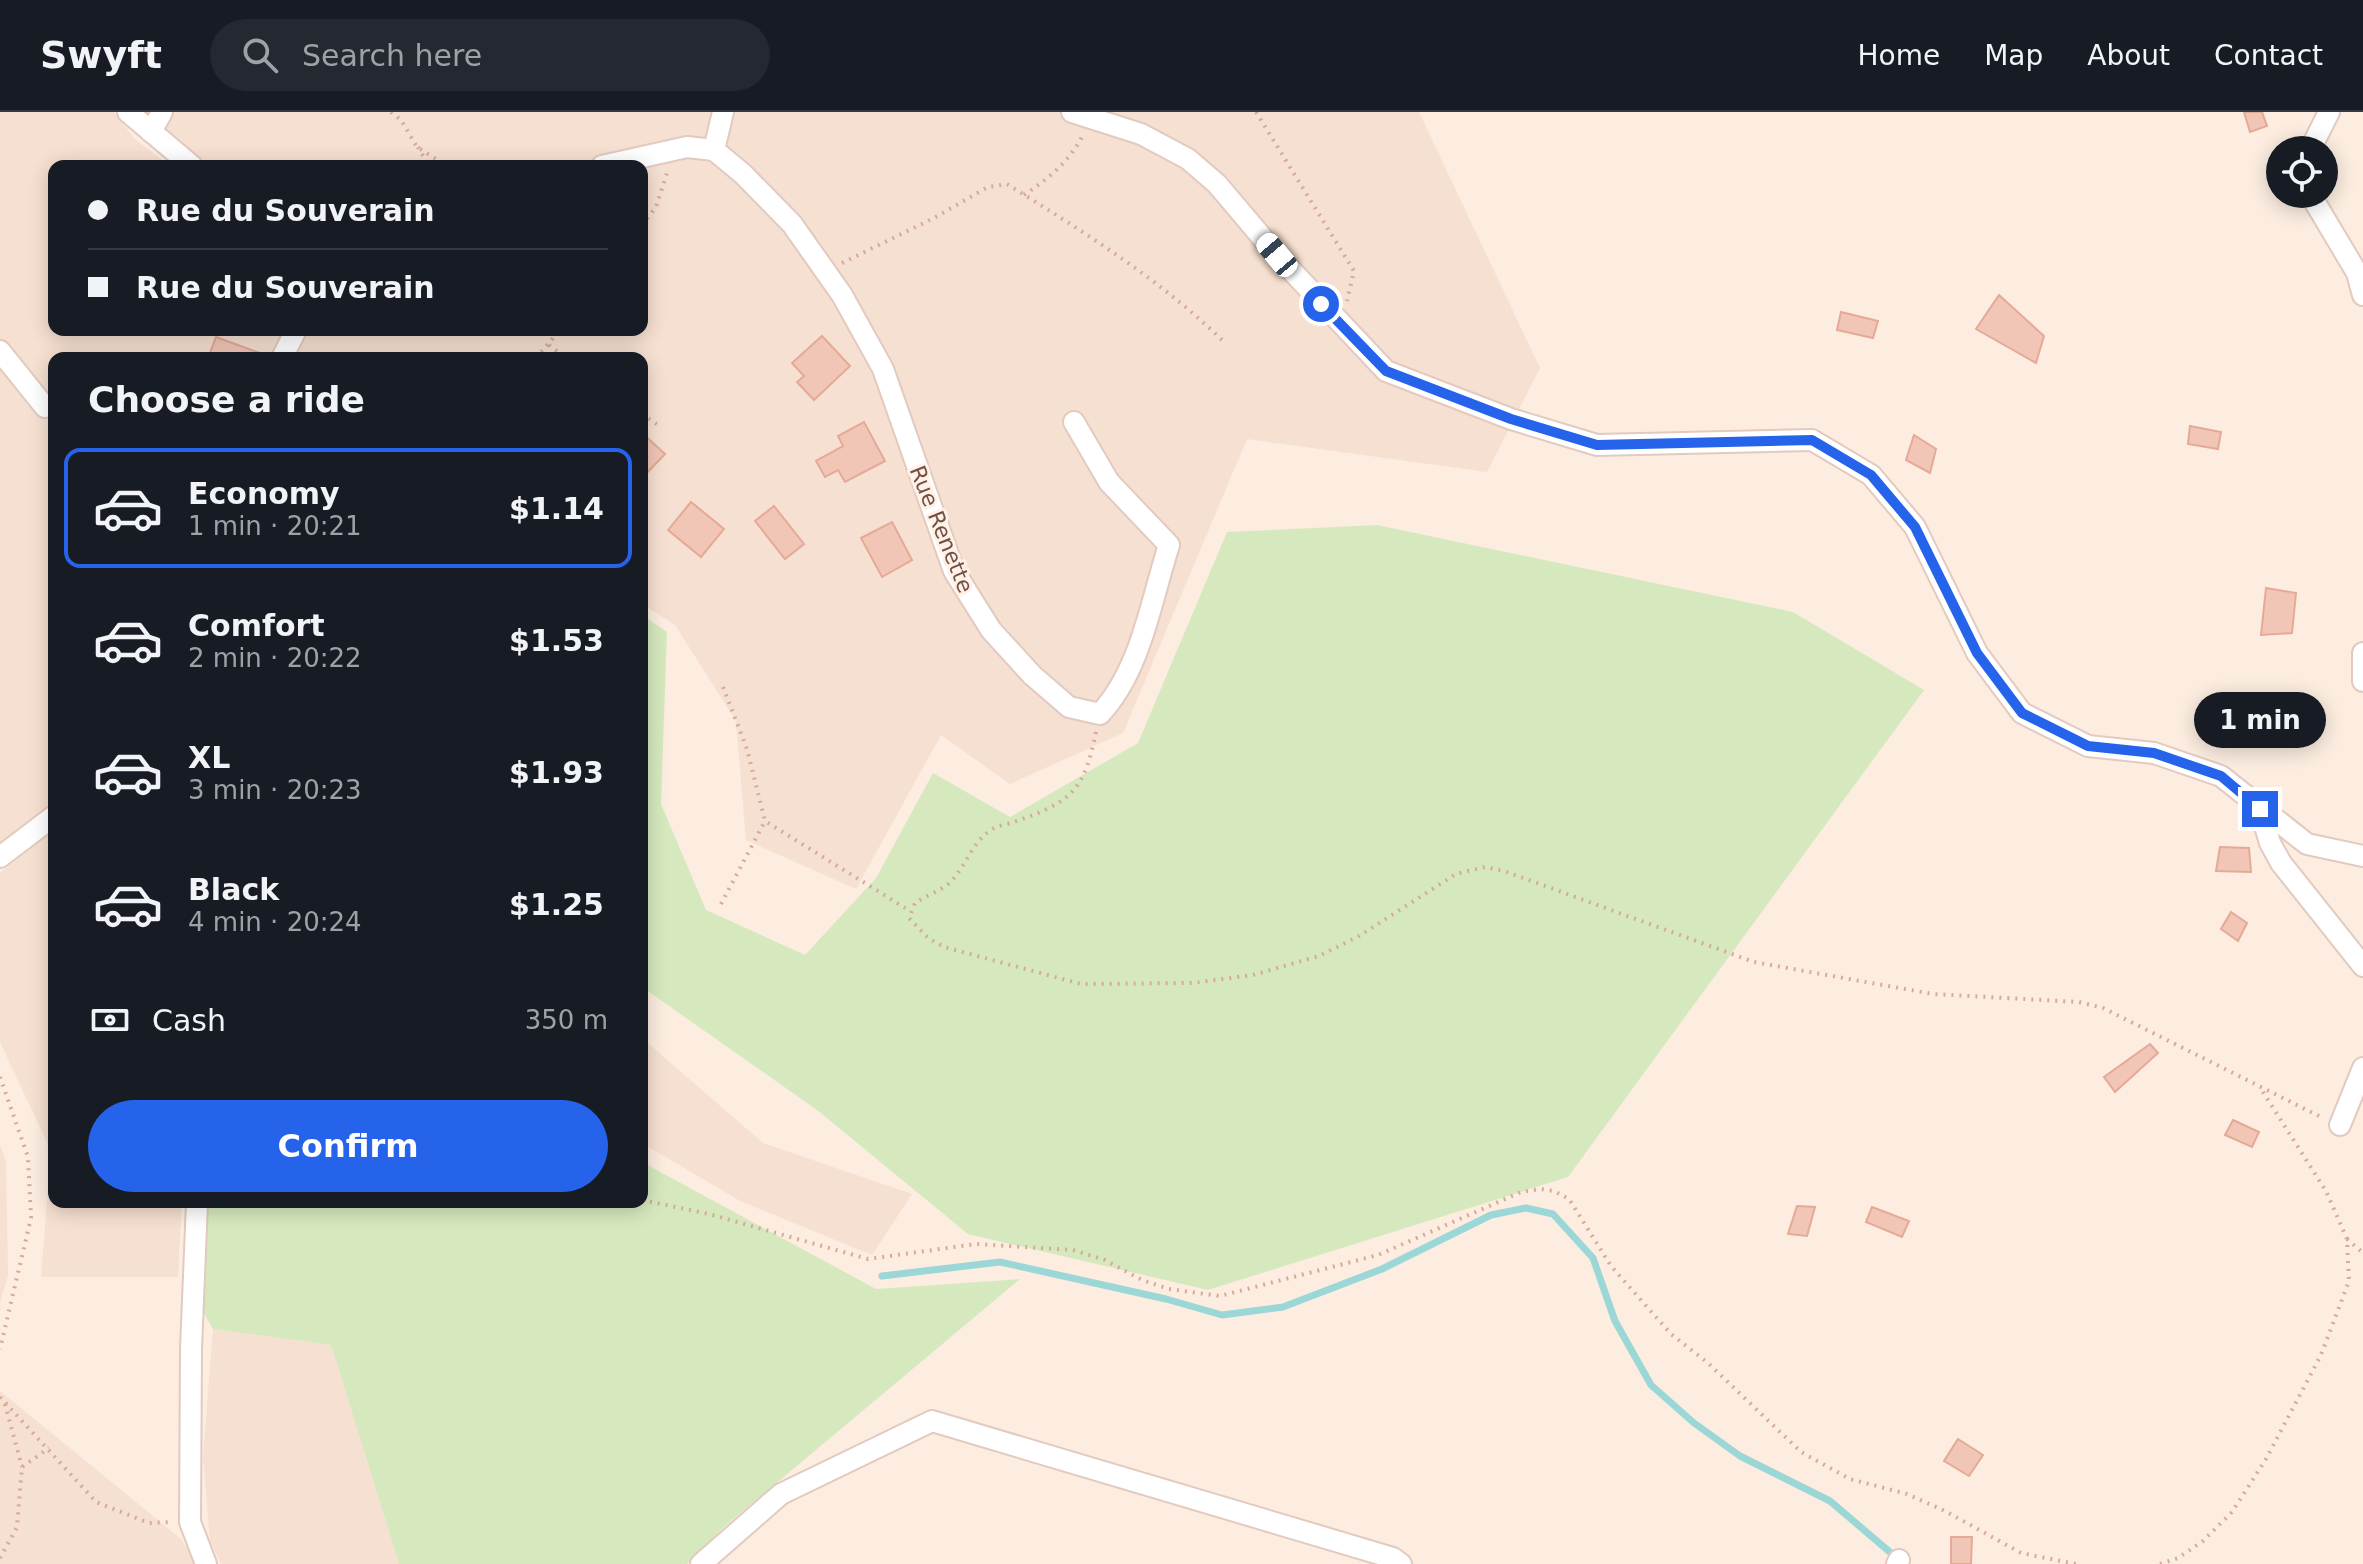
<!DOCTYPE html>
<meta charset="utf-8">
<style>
body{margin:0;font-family:"DejaVu Sans",sans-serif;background:#242831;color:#f1f3f6;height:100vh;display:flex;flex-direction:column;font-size:30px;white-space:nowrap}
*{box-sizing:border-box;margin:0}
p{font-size:26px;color:#9ea1a6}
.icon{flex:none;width:44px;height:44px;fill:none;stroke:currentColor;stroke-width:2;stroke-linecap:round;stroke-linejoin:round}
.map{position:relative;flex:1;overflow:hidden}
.panel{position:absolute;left:48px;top:240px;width:600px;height:856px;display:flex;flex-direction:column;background:#171b24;border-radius:16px;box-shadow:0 4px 20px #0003}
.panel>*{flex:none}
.banner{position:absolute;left:48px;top:48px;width:600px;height:176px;border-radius:16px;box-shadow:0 4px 20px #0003;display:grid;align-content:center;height:176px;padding:0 40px;background:#171b24}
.buttons{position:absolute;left:2266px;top:24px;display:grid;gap:16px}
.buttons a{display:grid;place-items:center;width:72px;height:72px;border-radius:50%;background:#171b24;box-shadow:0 4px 20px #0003;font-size:40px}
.end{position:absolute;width:36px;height:36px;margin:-18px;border:10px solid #2563eb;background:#fff;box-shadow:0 0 0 4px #fff}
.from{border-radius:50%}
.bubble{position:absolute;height:56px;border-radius:28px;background:#171b24;box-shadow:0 4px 20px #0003;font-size:26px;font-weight:700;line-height:56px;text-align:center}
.car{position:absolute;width:24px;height:48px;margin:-24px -12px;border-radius:10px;box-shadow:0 0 6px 2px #0007;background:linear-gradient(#fff 24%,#345 0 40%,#fff 0 76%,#345 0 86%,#fff 0)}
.banner b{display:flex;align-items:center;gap:28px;height:76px;font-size:30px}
.banner b+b{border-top:2px solid #363941}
.banner i{width:20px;height:20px;background:#f1f3f6}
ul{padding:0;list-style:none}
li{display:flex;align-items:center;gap:24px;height:120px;margin:0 16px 12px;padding:0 24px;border:4px solid transparent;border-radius:16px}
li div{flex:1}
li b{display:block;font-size:30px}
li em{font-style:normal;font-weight:700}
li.current{border-color:#2563eb}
li>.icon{width:72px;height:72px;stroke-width:1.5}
h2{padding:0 40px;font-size:36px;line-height:96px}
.pay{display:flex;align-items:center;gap:20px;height:88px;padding:0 40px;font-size:30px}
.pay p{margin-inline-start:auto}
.button{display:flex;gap:16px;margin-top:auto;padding:16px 40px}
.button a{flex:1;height:92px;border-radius:48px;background:#2563eb;color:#fff;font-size:32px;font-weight:700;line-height:92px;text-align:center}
header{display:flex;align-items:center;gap:48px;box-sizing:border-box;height:112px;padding:0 40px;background:#171b24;border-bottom:2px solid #363941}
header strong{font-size:38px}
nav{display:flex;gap:44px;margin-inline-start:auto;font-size:28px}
.search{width:560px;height:72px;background:#242831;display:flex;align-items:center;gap:20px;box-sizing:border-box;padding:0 28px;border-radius:44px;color:#9ea1a6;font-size:30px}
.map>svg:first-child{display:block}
</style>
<header>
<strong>Swyft</strong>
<div class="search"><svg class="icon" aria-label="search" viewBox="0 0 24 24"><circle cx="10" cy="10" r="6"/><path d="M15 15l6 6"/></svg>Search here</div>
<nav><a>Home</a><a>Map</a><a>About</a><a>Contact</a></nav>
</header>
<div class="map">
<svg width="2363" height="1452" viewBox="0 0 2363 1452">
<rect width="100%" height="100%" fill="#fcede0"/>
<g fill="#f6e0d1">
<polygon points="0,0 114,0 134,26 170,54 54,54 54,218 287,218 274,246 54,246 54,691 0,737"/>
<polygon points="138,0 1419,0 1540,256 1487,360 1247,327 1123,621 1010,672 941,623 856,777 746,728 736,609 675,513 642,492 642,246 296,246 308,218 642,218 642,54 204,54"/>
<polygon points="54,718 54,1090 182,1090 178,1165 41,1165 51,1039 0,930 0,761"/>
<polygon points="642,926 763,1031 912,1082 872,1143 740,1089 642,1031"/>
<polygon points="0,1033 6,1050 8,1164 0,1190"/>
<polygon points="213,1217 331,1233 399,1452 221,1452 210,1429 203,1345"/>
<polygon points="0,1279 181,1427 196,1452 0,1452"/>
</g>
<g fill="#d6e9be">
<polygon points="1377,413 1793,500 1924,578 1568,1065 1208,1178 968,1122 817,998 642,875 642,503 667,520 661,692 706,798 805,843 876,766 933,661 1010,705 1138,631 1227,420"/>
<polygon points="642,1050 876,1177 1020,1167 725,1414 687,1452 399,1452 331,1233 213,1217 184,1167 195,1090 642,1090"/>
</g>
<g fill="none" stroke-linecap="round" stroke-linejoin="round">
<polyline stroke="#9bd7d7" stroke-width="7" points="882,1164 1000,1150 1166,1187 1222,1203 1283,1195 1382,1157 1491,1103 1526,1096 1553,1102 1593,1146 1615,1209 1651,1273 1694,1311 1740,1344 1830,1389 1898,1447"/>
</g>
<g fill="#f2c6b7" stroke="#e5a997" stroke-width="2">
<polygon points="2244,0 2262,0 2267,14 2250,20"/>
<polygon points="1999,183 2044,224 2036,251 1976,217"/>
<polygon points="1841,200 1878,209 1873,226 1837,218"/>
<polygon points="822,224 850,254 814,288 797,270 804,264 792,251"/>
<polygon points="216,225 268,244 268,246 208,246"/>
<polygon points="864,310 885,349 845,370 838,358 825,365 816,349 843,334 838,324"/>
<polygon points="2190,314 2221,320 2218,337 2188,332"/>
<polygon points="642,321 665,342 642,366"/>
<polygon points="1914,323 1936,337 1930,361 1906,348"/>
<polygon points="691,390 724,417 701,445 668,418"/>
<polygon points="774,394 804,432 785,447 755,409"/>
<polygon points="892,410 912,448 882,465 861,426"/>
<polygon points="2266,476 2296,481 2292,521 2261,523"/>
<polygon points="2220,735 2249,736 2251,760 2216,759"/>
<polygon points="2231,800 2247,811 2238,829 2221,817"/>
<polygon points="2150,932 2158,941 2115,980 2104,965"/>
<polygon points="2233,1008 2259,1020 2252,1035 2225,1023"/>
<polygon points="1797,1094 1815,1095 1807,1124 1788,1122"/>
<polygon points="1872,1095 1909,1109 1902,1125 1866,1110"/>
<polygon points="1958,1327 1983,1343 1969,1364 1944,1349"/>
<polygon points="1951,1425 1972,1425 1971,1452 1951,1452"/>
</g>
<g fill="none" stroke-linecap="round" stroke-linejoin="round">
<defs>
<g id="minor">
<polyline points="128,0 192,54"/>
<polyline points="1072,0 1141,22 1188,47 1217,72 1277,143 1386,259 1511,307 1597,333 1812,328 1871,363 1915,415 1977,541 2022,601 2088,634 2154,641 2221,664 2307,732 2363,744"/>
<polyline points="151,20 162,0"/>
<path d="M714,38L743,62L792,112L842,183L883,257L954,459L991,518L1032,563L1069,595L1100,602C1141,558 1151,489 1169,433L1109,370L1074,310"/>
<polyline points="2310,38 2329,0"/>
<polyline points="602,54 687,35 714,38 723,0"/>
<polyline points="2310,82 2357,161 2363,183"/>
<polyline points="0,239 45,295"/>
<polyline points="282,246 296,218"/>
<polyline points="2363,541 2363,569"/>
<polyline points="2260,697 2270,731 2281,751 2363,854"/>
<polyline points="0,745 54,704"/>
<polyline points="2340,1013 2363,956"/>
<polyline points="197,1090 191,1237 190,1410 206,1452"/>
<polyline points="701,1452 781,1382 932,1309 1393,1446 1401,1452"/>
<polyline points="1897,1452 1899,1448"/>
</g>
</defs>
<use href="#minor" stroke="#e2cabf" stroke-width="24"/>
<g stroke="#d6a99b" stroke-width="4" stroke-dasharray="2 6" stroke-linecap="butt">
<polyline points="391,0 401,8 417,35 447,54"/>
<polyline points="1256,0 1354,159 1347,189"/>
<polyline points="418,35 429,54"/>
<path d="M1024,83C1048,67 1070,49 1083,23"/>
<polyline points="642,113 656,95 668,58"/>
<path d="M842,151L934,106L988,75L1007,72C1082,119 1157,165 1222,228"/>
<polyline points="549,233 566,246"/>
<polyline points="536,246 560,218"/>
<polyline points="642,302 658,313"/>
<polyline points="723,575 747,637 765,709 910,799"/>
<path d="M1096,620C1084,678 1073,689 1017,709C1007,713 996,713 988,720C970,734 964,759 947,773C938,780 925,784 915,791L909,806L928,826L944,835L1081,872L1193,871L1253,863L1319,844L1359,824L1456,762L1485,755L1504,759L1754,850L1933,882L2079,890L2103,896L2321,1005"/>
<polyline points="721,792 765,709"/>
<polyline points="0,965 28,1045 31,1106 0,1237"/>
<polyline points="642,1088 709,1102 868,1147 976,1132 1073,1138 1105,1148 1142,1168 1169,1177 1220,1184 1378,1143 1521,1080 1540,1077 1554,1079 1569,1087 1611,1154 1671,1222 1708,1251 1801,1340 1850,1367 1907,1382 1945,1399 2021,1441 2076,1452"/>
<polyline points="2347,1127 2363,1141"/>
<polyline points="0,1285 96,1390 149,1411 172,1410"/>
<polyline points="5,1292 22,1355"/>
<polyline points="0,1446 17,1415 22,1355 49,1336"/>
<polyline points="2160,1452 2178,1446 2203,1429 2232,1400 2266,1347 2321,1243 2349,1169 2347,1127 2326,1079 2261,977"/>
</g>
<use href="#minor" stroke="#fff" stroke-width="20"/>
</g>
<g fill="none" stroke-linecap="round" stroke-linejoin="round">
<polyline stroke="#2563eb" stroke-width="10" points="1321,192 1386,259 1511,307 1597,333 1812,328 1871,363 1915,415 1977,541 2022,601 2088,634 2154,641 2221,664 2260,697"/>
</g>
<g text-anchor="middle" stroke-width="6" stroke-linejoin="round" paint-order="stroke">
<g font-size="22" fill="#735047" stroke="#fff1e6">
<text transform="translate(942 417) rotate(68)" y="8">Rue Renette</text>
</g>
</g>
</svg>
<div class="buttons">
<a><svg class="icon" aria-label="locate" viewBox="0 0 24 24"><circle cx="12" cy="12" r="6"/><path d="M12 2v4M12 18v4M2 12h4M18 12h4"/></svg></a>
</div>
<i class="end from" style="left:1321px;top:192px"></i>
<i class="end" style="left:2260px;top:697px"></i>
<div class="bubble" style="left:2194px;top:580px;width:132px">1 min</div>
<i class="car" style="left:1277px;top:143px;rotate:320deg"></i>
<div class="banner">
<b><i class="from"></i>Rue du Souverain</b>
<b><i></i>Rue du Souverain</b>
</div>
<section class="panel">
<h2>Choose a ride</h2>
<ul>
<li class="current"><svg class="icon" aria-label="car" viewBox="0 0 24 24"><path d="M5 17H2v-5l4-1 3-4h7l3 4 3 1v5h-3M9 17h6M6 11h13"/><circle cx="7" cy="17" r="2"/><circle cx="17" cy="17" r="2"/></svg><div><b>Economy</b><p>1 min · 20:21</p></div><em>$1.14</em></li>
<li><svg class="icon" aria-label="car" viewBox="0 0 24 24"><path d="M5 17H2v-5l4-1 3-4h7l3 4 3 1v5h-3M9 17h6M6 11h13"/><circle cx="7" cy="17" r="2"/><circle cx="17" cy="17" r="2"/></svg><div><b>Comfort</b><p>2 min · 20:22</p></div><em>$1.53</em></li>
<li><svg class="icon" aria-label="car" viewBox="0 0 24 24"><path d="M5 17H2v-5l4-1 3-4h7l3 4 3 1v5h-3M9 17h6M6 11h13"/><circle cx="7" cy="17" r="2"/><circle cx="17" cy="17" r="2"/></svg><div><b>XL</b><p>3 min · 20:23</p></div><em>$1.93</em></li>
<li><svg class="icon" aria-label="car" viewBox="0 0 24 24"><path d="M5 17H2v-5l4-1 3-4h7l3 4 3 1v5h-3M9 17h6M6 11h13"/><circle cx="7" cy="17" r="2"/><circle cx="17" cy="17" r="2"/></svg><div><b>Black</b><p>4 min · 20:24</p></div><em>$1.25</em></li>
</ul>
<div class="pay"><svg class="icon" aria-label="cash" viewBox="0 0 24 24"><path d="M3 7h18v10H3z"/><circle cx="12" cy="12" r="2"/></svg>Cash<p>350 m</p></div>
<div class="button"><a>Confirm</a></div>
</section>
</div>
